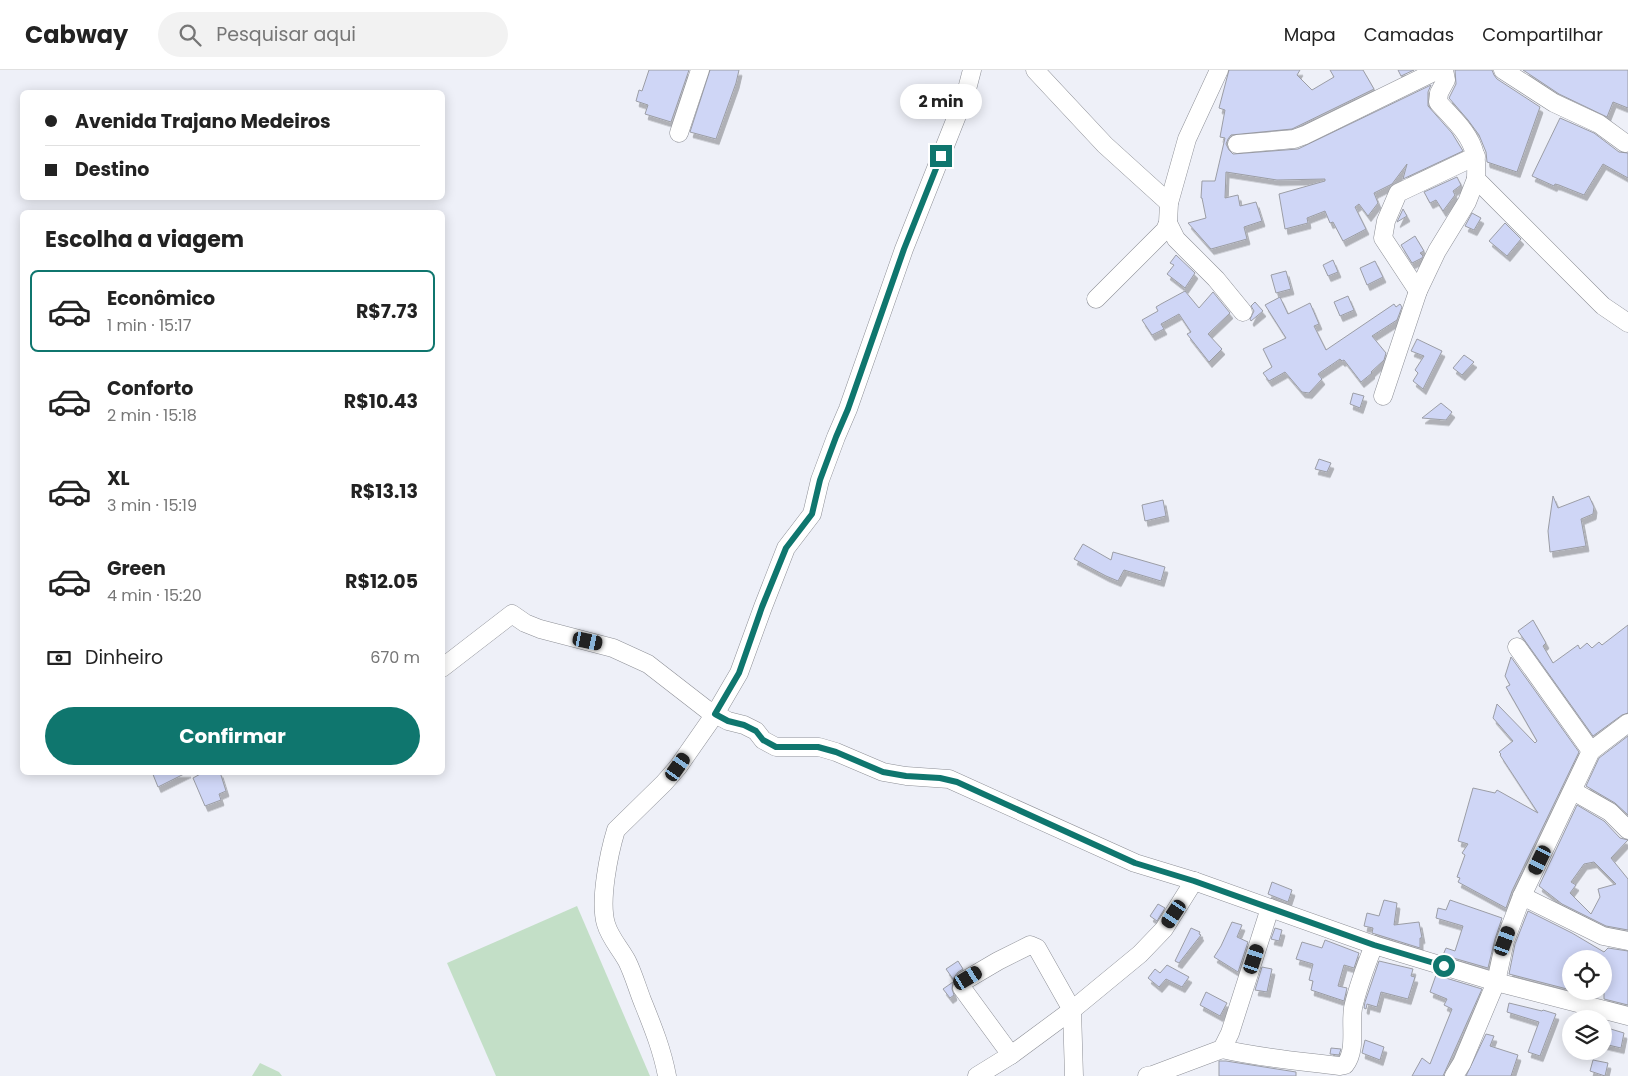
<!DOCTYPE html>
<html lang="pt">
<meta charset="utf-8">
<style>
body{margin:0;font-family:Poppins,sans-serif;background:#f2f2f2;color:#222;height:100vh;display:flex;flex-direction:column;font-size:19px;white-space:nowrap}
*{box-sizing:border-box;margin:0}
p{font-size:16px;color:#767676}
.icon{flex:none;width:28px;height:28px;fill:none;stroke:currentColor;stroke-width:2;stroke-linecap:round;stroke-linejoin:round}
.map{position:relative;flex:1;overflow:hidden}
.sheet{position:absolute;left:20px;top:140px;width:425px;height:565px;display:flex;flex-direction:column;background:#fff;border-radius:8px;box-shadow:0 2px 12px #0003}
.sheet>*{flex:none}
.top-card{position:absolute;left:20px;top:20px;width:425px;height:110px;border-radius:8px;box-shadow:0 2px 12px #0003;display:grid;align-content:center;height:110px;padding:0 25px;background:#fff}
.buttons{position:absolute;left:1562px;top:880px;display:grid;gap:10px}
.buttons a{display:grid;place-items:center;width:50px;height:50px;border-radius:50%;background:#fff;box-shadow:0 2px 12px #0003;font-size:25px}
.end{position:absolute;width:22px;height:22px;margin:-11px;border:6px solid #0f766e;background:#fff;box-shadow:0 0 0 2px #fff}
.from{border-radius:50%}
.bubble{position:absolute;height:35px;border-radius:18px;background:#fff;box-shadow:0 2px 12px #0003;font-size:16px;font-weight:700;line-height:35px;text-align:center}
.car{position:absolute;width:15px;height:30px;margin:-15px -8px;border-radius:6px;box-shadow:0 0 4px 1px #0007;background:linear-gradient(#222 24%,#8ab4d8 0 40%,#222 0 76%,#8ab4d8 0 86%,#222 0)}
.top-card b{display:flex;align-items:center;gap:18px;height:48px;font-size:19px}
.top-card b+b{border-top:1px solid #e0e0e0}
.top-card i{width:12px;height:12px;background:#222}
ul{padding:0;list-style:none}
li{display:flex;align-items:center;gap:15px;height:82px;margin:0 10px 8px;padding:0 15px;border:2px solid transparent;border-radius:8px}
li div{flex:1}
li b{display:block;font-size:19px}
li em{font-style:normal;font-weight:700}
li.selected{border-color:#0f766e}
li>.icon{width:45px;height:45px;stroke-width:1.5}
h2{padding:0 25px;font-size:22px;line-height:60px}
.pay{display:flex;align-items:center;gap:12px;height:55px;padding:0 25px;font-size:19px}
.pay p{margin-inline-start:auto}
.primary-button{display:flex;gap:10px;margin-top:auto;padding:10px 25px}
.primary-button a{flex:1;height:58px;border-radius:30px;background:#0f766e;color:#fff;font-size:20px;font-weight:700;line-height:58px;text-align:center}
header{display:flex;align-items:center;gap:30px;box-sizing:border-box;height:70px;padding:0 25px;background:#fff;border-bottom:1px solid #e0e0e0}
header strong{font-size:24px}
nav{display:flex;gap:28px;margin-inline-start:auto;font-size:18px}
.search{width:350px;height:45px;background:#f2f2f2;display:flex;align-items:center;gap:12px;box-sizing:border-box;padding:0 18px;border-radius:28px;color:#767676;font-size:19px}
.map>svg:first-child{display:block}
</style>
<header>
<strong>Cabway</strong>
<div class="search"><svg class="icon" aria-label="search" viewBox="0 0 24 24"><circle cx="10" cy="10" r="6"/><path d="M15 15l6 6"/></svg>Pesquisar aqui</div>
<nav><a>Mapa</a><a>Camadas</a><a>Compartilhar</a></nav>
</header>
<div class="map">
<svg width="1628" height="1006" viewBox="0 0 1628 1006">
<defs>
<filter id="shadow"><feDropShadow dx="3" dy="5.5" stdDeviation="0" flood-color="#0004"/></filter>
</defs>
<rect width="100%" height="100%" fill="#eef0f8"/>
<g fill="#c3dfc7">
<polygon points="577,836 650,1006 496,1006 447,893"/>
<polygon points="260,993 279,1002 282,1006 252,1006"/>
</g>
<g fill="#cfd6f6" stroke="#9b9da5" fill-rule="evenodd" filter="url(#shadow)">
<polygon points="649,0 689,0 671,52 645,44 648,35 636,31 639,20 642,21"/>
<polygon points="710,0 739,0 736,13 716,69 690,62"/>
<polygon points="1229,0 1300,0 1297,5 1312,20 1334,7 1330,0 1363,0 1374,19 1292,59 1231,65 1228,69 1226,74 1229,80 1233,84 1298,79 1431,15 1428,22 1428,36 1452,63 1463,81 1403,109 1407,94 1392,114 1374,123 1378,133 1368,146 1359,134 1355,137 1366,159 1343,171 1333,152 1330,153 1325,141 1307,148 1308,153 1285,159 1279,124 1325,111 1325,109 1277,110 1226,102 1225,128 1238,125 1240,136 1256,132 1262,151 1244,157 1247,169 1211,179 1188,153 1206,148 1202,128 1201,128 1202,111 1215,111 1225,68 1220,67 1225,40 1219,38"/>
<polygon points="1398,0 1414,0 1401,6"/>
<polygon points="1455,0 1492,0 1494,5 1497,9 1540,37 1517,102 1487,92 1486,82 1479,65 1468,50 1449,28 1456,14"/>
<polygon points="1523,0 1628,0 1628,38 1613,32 1607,47 1559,24"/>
<polygon points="1560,48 1594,63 1619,82 1628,83 1628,108 1603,94 1584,125 1559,115 1555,114 1554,116 1532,106"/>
<polygon points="1457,107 1461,115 1453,121 1455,125 1443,141 1436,130 1430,133 1424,122"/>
<polygon points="1403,139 1407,146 1397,152"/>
<polygon points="1472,143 1481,148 1474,160 1465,156"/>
<polygon points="1505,153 1521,169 1507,186 1489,171"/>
<polygon points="1415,166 1424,181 1420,183 1423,186 1422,188 1412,193 1401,175"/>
<polygon points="1176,185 1195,203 1185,218 1167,204 1174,195 1170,193"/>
<polygon points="1333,190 1338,202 1328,206 1323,195"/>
<polygon points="1375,191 1383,207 1367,215 1360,198"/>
<polygon points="1286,201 1291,219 1276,223 1271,205"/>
<polygon points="1185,221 1199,238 1213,222 1230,243 1208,264 1222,279 1209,292 1187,264 1191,262 1179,244 1161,254 1164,259 1152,265 1142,250 1158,241 1156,237 1161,234"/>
<polygon points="1348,226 1354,240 1340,246 1334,232"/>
<polygon points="1280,227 1288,244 1310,233 1319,254 1314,256 1326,280 1394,234 1396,237 1400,234 1402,237 1397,250 1372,266 1386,283 1384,290 1371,302 1372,303 1361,312 1344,290 1342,291 1340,289 1318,304 1322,309 1309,323 1302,322 1285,302 1269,311 1263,303 1272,297 1263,279 1286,268 1265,235"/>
<polygon points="1255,232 1263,241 1251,251 1250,249 1254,241 1251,236"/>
<polygon points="1417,269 1442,281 1423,319 1413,311 1418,303 1415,300 1424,286 1411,281"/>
<polygon points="1464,285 1474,292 1462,305 1453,298"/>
<polygon points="1353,323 1364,326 1360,338 1350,334"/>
<polygon points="1441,333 1452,342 1446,350 1422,348"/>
<polygon points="1319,389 1331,393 1327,402 1315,399"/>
<polygon points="1553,426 1558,438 1589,426 1594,437 1593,444 1581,449 1586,476 1550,482 1548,461"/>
<polygon points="1163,430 1166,446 1145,451 1142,435"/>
<polygon points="1083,474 1111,490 1113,482 1165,497 1161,511 1124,500 1118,511 1106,506 1074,489"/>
<polygon points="1533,550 1546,573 1543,576 1553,593 1578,575 1580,579 1587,573 1592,578 1599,572 1602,575 1628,555 1628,643 1622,645 1593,666 1518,561"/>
<polygon points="1511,587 1579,682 1512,821 1506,838 1458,812 1460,808 1457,807 1465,785 1462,783 1468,774 1458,771 1473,718 1495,723 1497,720 1538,743 1500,685 1501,684 1499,682 1513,671 1493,648 1497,634 1535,673 1537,671 1506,617 1510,615 1505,606"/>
<polygon points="1628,666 1628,745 1615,733 1586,716 1599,688"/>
<polygon points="152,702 188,702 158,717"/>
<polygon points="204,702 220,702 226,721 219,724 221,730 205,736 193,708"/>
<path d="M1577,735L1604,751L1620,768L1628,770L1611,788L1628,809V860L1606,856L1562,834L1539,816ZM1594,792L1616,814L1598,819L1600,827L1591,844L1570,823L1576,815L1571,812L1584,794Z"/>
<polygon points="1272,812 1292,820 1288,832 1268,824"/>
<polygon points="1384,830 1397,833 1394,855 1419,852 1422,868 1420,868 1420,878 1372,863 1373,858 1364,856 1367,843 1379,846"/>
<polygon points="1450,830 1502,848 1495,869 1488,898 1443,885 1446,878 1455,881 1463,856 1436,848 1438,838 1446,840"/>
<polygon points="1158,834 1165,838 1157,851 1150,846"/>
<polygon points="1528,841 1572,863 1604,882 1608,878 1628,881 1628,935 1604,929 1604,889 1571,889 1571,920 1509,904 1515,874"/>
<polygon points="1232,852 1242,855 1237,867 1248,872 1238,902 1214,887 1221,876"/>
<polygon points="1191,858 1200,862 1199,864 1201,865 1179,893 1175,891"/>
<polygon points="1275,858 1282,860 1279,871 1271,869"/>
<polygon points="1325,870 1359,883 1354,898 1344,895 1338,916 1347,918 1344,931 1311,920 1313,911 1309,910 1313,894 1296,889 1302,872 1322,878"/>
<polygon points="958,891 963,899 958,902 953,909 946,899"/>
<polygon points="1379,891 1413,899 1411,906 1415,907 1408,929 1381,922 1377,937 1367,934 1366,939 1364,938 1365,932"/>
<polygon points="1167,895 1189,907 1182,917 1166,909 1159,917 1148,908 1155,899 1160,903"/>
<polygon points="1262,897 1272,899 1267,922 1255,920"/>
<polygon points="1436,905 1482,919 1443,1006 1412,1006 1422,988 1430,994 1452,939 1444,935 1447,929 1430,922"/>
<polygon points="953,912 952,919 954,925 950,928 943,919"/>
<polygon points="1206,922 1227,933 1220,946 1200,935"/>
<polygon points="1509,933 1542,941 1543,940 1556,944 1540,986 1528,982 1539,952 1507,942"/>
<polygon points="1604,957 1624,963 1621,978 1604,974"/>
<polygon points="1486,964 1494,966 1490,976 1518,985 1511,1006 1466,1006"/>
<polygon points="1365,970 1384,977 1380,990 1362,983"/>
<polygon points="1331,978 1341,979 1339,985 1330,984"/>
<polygon points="1593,990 1608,993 1605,1006 1590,1001"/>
<polygon points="1219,991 1226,991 1296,1002 1296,1006 1219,1006"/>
</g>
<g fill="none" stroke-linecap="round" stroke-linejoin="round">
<defs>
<g id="minor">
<polyline points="1035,0 1105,75 1169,133"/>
<path d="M1444,0L1446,10L1439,23L1438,32C1452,48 1471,64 1475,85C1477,92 1476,101 1476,109L1603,236L1628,253"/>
<polyline points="1503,0 1554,33 1599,54 1625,73"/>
<polyline points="679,63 700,0"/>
<polyline points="1237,74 1294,69 1305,65 1438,0"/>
<polyline points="1168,153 1176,169 1216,209 1243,242"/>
<polyline points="1418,221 1383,168 1386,151 1398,123 1476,86"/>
<polyline points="1096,229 1165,160 1168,153 1169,133 1187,69 1219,0"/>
<polyline points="1383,326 1418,221 1437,181 1467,132 1476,109"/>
<polyline points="1517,577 1591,681"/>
<polyline points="442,598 512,544 525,553 540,559 613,578 648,594 706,639 728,651 744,655 756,661 763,670 776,677 819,677 836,682 883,702 906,706 949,709 1135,793 1194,811 1374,875 1496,912 1628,946"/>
<polyline points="1573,721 1610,742 1628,760"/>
<polyline points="1522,826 1603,866 1628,871"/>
<path d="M1222,979C1260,988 1300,991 1340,996L1345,995C1357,980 1350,955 1353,938C1358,916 1366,895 1374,875"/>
<polyline points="1011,985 962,918 964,911 998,891 1030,875 1037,878 1072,940 1074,1006"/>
<path d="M667,1006C662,979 652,955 642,930C637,917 633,903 627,891C620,878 610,868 606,854C599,831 609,783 616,760L664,713L678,697L715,644L739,603L763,537L786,478L812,444L820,410L836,367L848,339L904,179L966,23L972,0"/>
<polyline points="977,1006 1011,985 1072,940 1140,884 1164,859 1194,811"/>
<polyline points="1147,1006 1153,1005 1222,979 1230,963 1270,838"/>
<polyline points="1454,1006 1462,993 1496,912 1505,871 1522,826 1591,681 1628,653"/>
</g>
</defs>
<use href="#minor" stroke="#8d8f96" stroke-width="19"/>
<use href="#minor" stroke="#fff" stroke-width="18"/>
</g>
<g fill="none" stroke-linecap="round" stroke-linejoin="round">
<polyline stroke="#0f766e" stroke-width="6" points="941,86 904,179 848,339 836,367 820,410 812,444 786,478 762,537 739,603 715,644 728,651 744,655 756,661 763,670 776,677 818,677 836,682 883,702 906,706 940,708 957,712 1135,793 1194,811 1374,875 1444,896"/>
</g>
</svg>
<div class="buttons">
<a><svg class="icon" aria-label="locate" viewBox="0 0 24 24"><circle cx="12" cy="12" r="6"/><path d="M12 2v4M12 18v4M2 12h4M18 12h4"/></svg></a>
<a><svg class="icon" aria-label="layers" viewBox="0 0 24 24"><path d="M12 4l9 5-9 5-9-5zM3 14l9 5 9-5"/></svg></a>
</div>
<i class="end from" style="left:1444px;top:896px"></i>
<i class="end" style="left:941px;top:86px"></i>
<div class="bubble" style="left:900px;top:14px;width:82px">2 min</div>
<i class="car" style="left:588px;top:571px;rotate:102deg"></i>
<i class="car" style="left:678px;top:697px;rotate:35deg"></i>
<i class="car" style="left:1540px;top:790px;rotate:206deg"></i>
<i class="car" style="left:1174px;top:844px;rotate:214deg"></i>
<i class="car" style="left:1505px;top:871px;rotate:20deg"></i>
<i class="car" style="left:1254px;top:889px;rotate:18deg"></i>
<i class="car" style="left:968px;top:908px;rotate:59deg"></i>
<div class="top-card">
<b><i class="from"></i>Avenida Trajano Medeiros</b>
<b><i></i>Destino</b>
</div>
<section class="sheet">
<h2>Escolha a viagem</h2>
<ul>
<li class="selected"><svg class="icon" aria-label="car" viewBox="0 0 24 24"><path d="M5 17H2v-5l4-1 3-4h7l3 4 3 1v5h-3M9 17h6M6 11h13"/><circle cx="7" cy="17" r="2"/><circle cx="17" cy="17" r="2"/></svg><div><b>Econômico</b><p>1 min · 15:17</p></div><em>R$7.73</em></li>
<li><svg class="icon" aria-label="car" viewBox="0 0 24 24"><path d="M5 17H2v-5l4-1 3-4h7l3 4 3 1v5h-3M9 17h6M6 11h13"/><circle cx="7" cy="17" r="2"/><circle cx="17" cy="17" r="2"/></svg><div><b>Conforto</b><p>2 min · 15:18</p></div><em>R$10.43</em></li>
<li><svg class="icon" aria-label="car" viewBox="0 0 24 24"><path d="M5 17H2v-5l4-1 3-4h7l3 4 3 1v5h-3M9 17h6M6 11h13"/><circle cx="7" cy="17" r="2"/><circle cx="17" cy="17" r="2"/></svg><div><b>XL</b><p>3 min · 15:19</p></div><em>R$13.13</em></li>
<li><svg class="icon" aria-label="car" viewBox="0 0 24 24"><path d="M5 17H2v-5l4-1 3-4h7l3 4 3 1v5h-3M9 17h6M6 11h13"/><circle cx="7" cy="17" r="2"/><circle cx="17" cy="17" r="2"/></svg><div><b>Green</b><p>4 min · 15:20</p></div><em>R$12.05</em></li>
</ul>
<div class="pay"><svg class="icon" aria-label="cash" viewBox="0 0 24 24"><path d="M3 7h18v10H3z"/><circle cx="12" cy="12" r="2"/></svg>Dinheiro<p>670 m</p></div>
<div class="primary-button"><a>Confirmar</a></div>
</section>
</div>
